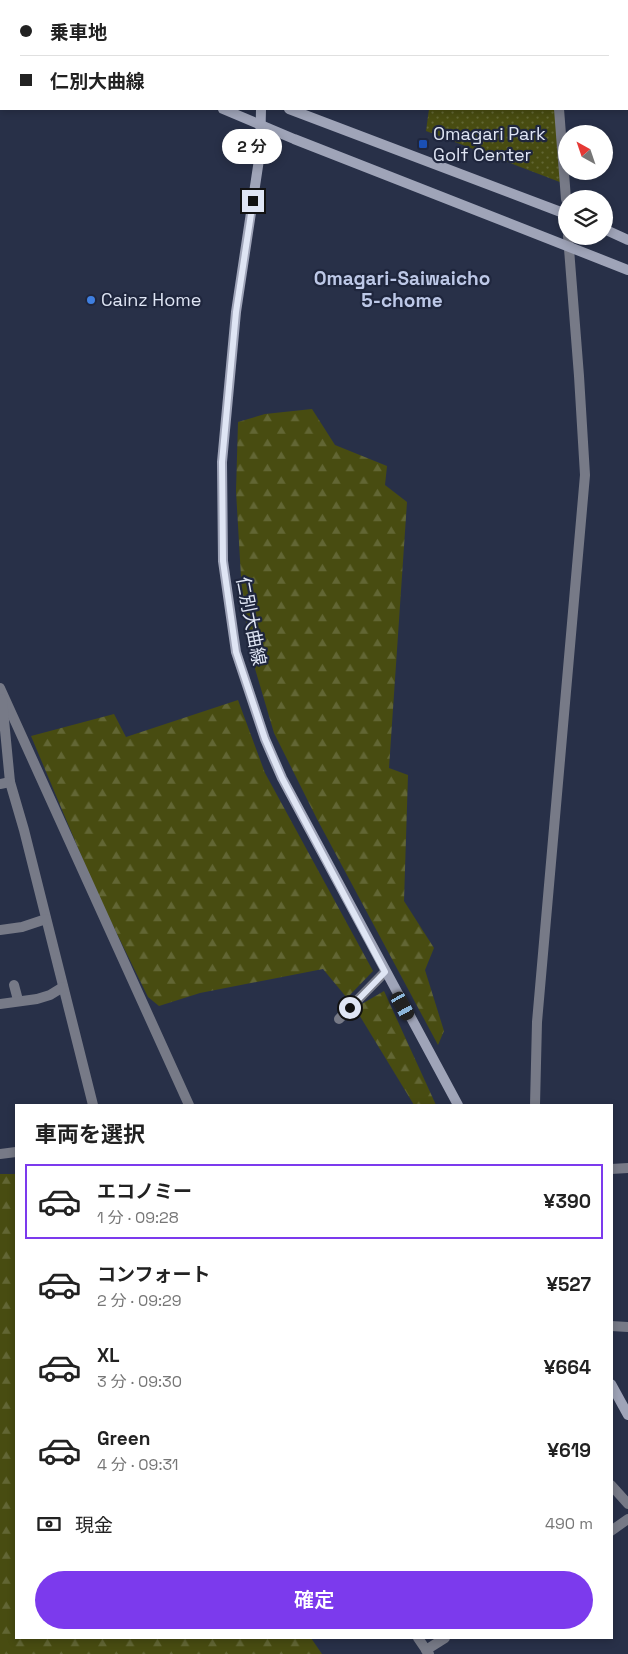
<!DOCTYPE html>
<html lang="ja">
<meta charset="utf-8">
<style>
body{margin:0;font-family:"Space Grotesk","Noto Sans JP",sans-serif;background:#f2f2f2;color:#222;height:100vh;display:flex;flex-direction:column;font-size:19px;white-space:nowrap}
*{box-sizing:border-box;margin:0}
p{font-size:16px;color:#767676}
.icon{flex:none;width:28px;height:28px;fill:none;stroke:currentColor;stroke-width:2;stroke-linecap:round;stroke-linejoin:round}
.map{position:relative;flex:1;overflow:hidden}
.sheet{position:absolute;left:15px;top:1104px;width:598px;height:535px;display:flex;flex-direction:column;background:#fff;border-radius:0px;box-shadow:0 2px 8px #0003}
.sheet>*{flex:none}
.hud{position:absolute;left:0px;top:0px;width:629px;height:110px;box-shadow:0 2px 8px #0003;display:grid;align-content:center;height:110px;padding:0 20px;background:#fff}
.needle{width:32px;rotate:320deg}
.buttons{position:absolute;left:558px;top:125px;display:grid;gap:10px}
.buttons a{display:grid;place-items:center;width:55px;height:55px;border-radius:50%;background:#fff;box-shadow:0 2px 8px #0003;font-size:25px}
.end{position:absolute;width:22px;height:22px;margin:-11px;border:6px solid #dfe5f4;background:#111;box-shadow:0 0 0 2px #111}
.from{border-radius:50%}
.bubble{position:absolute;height:35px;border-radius:18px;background:#fff;box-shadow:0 2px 8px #0003;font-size:16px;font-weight:600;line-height:35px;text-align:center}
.car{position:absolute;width:15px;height:30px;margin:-15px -8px;border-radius:6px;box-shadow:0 0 4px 1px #0007;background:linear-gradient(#222 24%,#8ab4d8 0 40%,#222 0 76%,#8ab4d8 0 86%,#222 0)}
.hud b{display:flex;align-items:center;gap:18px;height:48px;font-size:19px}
.hud b+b{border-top:1px solid #e0e0e0}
.hud i{width:12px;height:12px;background:#222}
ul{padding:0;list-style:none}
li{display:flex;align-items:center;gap:15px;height:75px;margin:0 10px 8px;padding:0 10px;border:2px solid transparent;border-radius:0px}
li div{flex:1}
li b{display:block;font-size:19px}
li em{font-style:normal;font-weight:600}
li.current{border-color:#7c3aed}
li>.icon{width:45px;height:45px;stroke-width:1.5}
h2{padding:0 20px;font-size:22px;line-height:60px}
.pay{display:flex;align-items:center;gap:12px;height:55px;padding:0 20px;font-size:19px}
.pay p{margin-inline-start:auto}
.cta{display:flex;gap:10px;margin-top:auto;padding:10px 20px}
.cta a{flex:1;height:58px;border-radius:30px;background:#7c3aed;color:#fff;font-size:20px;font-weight:600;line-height:58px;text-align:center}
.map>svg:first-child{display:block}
</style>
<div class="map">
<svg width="628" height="1654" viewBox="0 0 628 1654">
<defs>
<pattern id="forest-firs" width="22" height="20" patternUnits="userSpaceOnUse" patternTransform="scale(1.25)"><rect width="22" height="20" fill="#484c11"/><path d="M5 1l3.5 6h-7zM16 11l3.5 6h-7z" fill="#626634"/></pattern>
<pattern id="park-dots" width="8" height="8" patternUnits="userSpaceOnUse" patternTransform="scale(1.25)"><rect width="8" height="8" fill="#484c11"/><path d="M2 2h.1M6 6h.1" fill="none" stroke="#626634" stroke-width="1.8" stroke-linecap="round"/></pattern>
</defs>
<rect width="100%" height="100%" fill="#283048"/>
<g fill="url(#forest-firs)">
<polygon points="312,409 335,445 387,466 385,485 407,502 389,768 408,775 404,901 434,948 425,970 444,1031 438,1045 317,819 274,733 251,655 242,594 236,491 238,422 265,414"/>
<polygon points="238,700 265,773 373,971 347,998 323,969 200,993 159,1006 148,997 97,893 31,736 114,714 126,737"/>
<polygon points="384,991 436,1105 414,1105 355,1008"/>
<polygon points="0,1174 16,1174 16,1638 311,1638 322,1654 0,1654"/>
</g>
<polygon fill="url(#park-dots)" points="429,109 559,109 565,184 426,131"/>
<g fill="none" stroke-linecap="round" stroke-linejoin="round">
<g stroke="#777a87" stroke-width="10">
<polyline points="546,0 546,1"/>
<polyline points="559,109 566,199"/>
<polyline points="0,688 189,1105"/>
<polyline points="2,699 10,782 24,830 93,1105"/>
<polyline points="0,784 10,782"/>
<polyline points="0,930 22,927 46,919"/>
<polyline points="14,985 18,1000"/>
<polyline points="0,1004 37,999 50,995 63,987"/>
<polyline points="339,1019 385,972"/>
<polyline points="535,1105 537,1022 585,475 579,376 568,236"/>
<polyline points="0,1154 16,1152"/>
<polyline points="611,1169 628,1168"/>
<polyline points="611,1326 628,1327"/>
<polyline points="611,1485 628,1504"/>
<polyline points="611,1531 628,1519"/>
<polyline points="418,1638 429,1654"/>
<polyline points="426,1650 445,1638"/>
</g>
<g stroke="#9fa4b8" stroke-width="10">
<polyline points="15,0 19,1"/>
<polyline points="266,1 266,0"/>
<polyline points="278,1 278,0"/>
<polyline points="0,24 1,24"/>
<polyline points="223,109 294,139 628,270"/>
<polyline points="261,109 260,153 236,312 222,462 223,561 236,652 265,739 282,778 458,1105"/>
<polyline points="289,109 566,214"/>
<polyline points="604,229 628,240"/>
<polyline points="611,1384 628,1415"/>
</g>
</g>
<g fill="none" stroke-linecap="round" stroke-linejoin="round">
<polyline stroke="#dfe5f4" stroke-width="6" points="253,201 236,312 222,462 223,561 236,652 265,739 282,778 385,972 350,1008"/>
</g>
<rect fill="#1a4fb4" stroke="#1f263d" stroke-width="2" x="418" y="139" width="10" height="10" rx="2.5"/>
<circle fill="#3f7fe0" stroke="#1f263d" stroke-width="2" cx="91" cy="300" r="5"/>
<g text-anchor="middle" stroke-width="4.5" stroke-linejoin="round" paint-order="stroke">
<g font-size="18" fill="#dfe5f4" stroke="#1f263d" text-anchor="start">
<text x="433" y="140">Omagari Park<tspan x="433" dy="21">Golf Center</tspan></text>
<text x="101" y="306">Cainz Home</text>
</g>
<g font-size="18" fill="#dfe5f4" stroke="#1f263d">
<text transform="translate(251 621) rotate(79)" y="6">仁別大曲線</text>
</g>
<g font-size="19" font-weight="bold" fill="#bdc8e7" stroke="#1f263d">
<text x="402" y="285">Omagari-Saiwaicho<tspan x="402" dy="22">5-chome</tspan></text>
</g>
</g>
</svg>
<div class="buttons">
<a><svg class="needle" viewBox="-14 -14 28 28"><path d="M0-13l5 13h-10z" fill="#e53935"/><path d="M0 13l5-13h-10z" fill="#767676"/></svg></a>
<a><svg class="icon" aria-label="layers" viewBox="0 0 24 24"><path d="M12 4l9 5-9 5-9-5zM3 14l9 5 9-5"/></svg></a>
</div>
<i class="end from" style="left:350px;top:1008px"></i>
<i class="end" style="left:253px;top:201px"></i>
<div class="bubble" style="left:222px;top:129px;width:60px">2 分</div>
<i class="car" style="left:403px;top:1006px;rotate:151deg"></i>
<div class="hud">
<b><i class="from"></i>乗車地</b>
<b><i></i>仁別大曲線</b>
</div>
<section class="sheet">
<h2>車両を選択</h2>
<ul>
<li class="current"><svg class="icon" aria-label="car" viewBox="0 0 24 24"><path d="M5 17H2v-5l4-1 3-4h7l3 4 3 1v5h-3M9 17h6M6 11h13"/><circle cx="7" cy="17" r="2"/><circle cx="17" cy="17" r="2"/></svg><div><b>エコノミー</b><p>1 分 · 09:28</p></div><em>¥390</em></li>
<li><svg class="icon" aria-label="car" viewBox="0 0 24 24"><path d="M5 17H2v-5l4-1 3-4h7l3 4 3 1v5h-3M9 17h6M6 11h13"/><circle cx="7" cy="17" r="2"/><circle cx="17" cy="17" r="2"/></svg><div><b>コンフォート</b><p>2 分 · 09:29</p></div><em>¥527</em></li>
<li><svg class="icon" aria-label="car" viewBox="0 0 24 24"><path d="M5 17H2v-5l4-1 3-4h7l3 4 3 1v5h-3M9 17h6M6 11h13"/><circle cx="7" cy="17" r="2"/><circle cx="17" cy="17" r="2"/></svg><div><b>XL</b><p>3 分 · 09:30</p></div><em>¥664</em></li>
<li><svg class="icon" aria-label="car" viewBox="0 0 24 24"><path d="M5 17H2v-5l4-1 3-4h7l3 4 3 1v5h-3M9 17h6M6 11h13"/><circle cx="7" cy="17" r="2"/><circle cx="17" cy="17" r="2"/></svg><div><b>Green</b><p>4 分 · 09:31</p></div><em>¥619</em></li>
</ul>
<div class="pay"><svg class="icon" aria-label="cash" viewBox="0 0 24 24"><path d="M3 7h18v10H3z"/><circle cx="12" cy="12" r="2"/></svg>現金<p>490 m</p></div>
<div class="cta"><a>確定</a></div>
</section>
</div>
